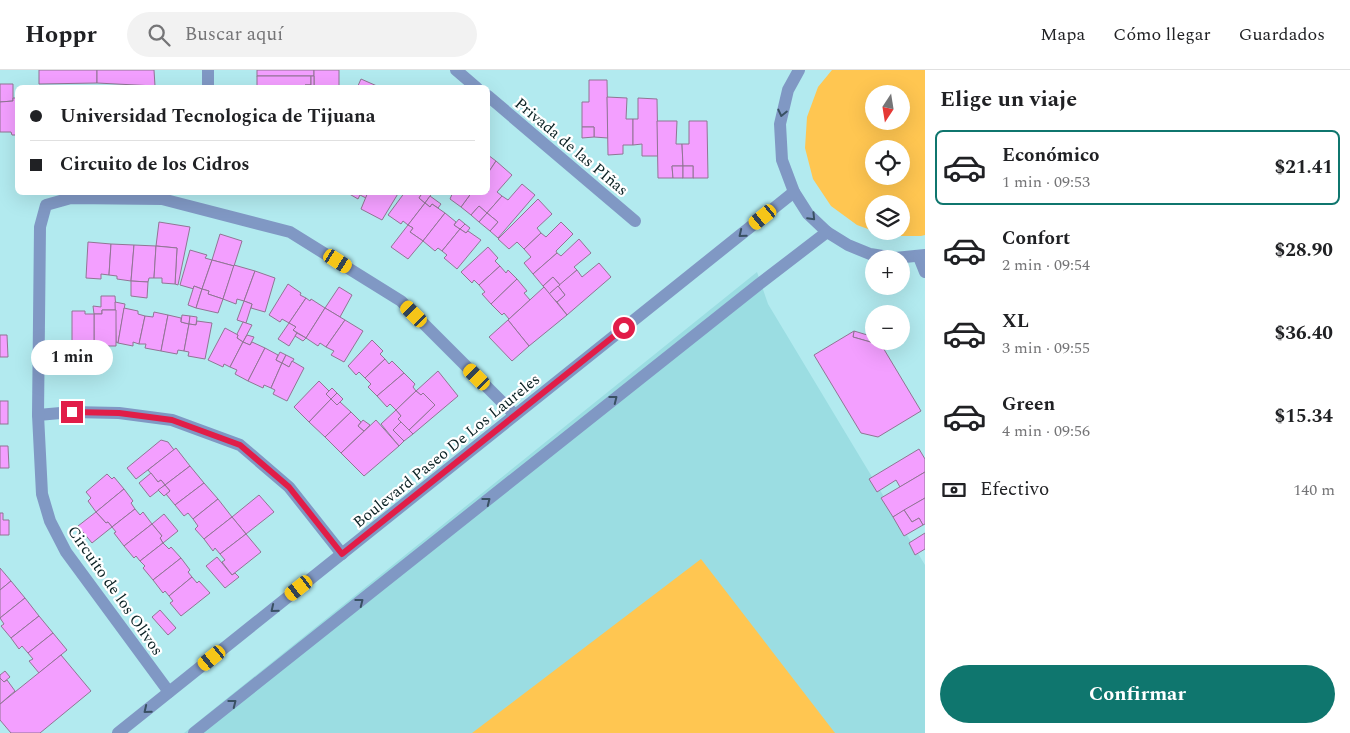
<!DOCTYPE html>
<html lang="es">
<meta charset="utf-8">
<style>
body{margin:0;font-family:Spectral,serif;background:#f2f2f2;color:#202124;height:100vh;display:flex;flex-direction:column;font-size:19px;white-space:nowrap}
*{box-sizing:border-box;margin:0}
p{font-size:16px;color:#757577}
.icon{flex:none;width:28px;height:28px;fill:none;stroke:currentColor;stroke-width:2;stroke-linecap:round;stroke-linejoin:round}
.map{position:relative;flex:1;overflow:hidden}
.details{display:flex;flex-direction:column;background:#fff;width:425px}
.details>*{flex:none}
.banner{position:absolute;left:15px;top:15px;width:475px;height:110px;border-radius:8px;box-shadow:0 5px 20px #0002;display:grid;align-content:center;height:110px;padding:0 15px;background:#fff}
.needle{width:32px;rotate:192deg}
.buttons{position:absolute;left:865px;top:15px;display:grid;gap:10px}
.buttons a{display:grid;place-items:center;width:45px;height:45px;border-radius:50%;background:#fff;box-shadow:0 5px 20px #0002;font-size:25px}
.end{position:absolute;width:22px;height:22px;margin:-11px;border:6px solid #e11d48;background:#fff;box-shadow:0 0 0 2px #fff}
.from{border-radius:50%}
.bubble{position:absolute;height:35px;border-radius:18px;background:#fff;box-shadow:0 5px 20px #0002;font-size:16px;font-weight:700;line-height:35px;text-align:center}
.car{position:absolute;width:15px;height:30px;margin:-15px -8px;border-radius:6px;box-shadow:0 0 4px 1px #0007;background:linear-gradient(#f5c518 24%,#345 0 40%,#f5c518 0 76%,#345 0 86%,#f5c518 0)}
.banner b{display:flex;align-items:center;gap:18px;height:48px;font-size:19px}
.banner b+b{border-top:1px solid #e0e0e0}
.banner i{width:12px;height:12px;background:#202124}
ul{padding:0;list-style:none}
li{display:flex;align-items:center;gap:15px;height:75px;margin:0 10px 8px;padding:0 5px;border:2px solid transparent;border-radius:8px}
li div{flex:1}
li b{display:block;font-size:19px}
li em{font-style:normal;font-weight:700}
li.active{border-color:#0f766e}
li>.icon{width:45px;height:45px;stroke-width:1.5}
h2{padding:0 15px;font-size:22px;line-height:60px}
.pay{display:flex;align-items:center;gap:12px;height:55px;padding:0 15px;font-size:19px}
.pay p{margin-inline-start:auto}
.primary-button{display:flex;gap:10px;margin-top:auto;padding:10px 15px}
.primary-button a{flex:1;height:58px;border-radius:30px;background:#0f766e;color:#fff;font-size:20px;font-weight:700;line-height:58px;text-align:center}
header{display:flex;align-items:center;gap:30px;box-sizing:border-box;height:70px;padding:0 25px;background:#fff;border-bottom:1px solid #e0e0e0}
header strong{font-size:24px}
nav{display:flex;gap:28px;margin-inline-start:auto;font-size:18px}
.search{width:350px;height:45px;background:#f2f2f2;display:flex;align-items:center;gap:12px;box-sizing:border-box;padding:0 18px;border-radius:28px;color:#757577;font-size:19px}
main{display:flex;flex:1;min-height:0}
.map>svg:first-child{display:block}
</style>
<header>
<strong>Hoppr</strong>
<div class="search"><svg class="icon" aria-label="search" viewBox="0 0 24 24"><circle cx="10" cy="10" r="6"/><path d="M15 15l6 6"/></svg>Buscar aquí</div>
<nav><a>Mapa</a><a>Cómo llegar</a><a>Guardados</a></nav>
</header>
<main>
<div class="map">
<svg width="925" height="663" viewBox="0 0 925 663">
<rect width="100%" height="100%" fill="#b2eaef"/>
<polygon fill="#9bdde2" points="757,202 768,234 925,495 925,663 184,663"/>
<g fill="#ffc651" fill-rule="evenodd">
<path d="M832,0H925V165L921,166H887L857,155L831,136L813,109L805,78L807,47L818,17ZM874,24H901V51H874ZM874,79H901V106H874ZM874,134H901V161H874Z"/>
<polygon points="701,489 835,663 472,663"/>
</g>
<g fill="#f39fff" stroke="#917594">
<polygon points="39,0 97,0 97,13 39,14"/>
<polygon points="97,0 154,0 155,16 97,13"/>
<rect x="257" y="0" width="57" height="6"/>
<rect x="314" y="0" width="25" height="18"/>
<polygon points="257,6 311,6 311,15 305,15 305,18 257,18"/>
<polygon points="311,6 314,6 314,18 305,18 305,15 311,15"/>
<polygon points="361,9 377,16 376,18 357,18"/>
<polygon points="589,10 607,10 608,68 594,67 594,57 582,57 582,32 589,32"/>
<polygon points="0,14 13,14 13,31 0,32"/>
<polygon points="607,27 627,28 626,49 633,49 633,75 623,75 623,84 608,85"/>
<polygon points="13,28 18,28 18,65 12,65 11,62 0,62 0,32 13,31"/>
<polygon points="638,28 657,29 658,86 642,86 642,74 633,75 633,49 638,49"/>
<polygon points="657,51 677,51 676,74 682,74 683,96 672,96 673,108 658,108"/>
<polygon points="689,51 707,51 708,108 693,108 693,96 683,96 682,74 689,74"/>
<polygon points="582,57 594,57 594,67 582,68"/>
<polygon points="488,85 496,91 488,103"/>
<polygon points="496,91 512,105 497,122 502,126 487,143 479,136 471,145 461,137 472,122 488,122 488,103"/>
<polygon points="672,96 683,96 683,108 673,108"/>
<rect x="683" y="96" width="10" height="12"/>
<polygon points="522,114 535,125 498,168 490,161 498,152 487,143 502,126 508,130"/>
<polygon points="346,122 368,122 366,128 360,125 358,129"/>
<polygon points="368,122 399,122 382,150 361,139"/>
<polygon points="405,122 418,122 421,125 419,128 425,133 408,155 403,151 401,154 388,145"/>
<polygon points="420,122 433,122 425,133 419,128 421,125 419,124"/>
<polygon points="453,122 472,122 461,137 450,129"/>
<polygon points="430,126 441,134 438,138 432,134 430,137 425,133"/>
<polygon points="538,129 552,144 537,158 541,163 524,179 517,172 509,179 498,169"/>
<polygon points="425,133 430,137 432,134 445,143 423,171 410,162 413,158 408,155"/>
<polygon points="479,136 487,143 479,152 471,145"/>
<polygon points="445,143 456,152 454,155 460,159 442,181 438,178 435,181 423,171"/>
<polygon points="487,143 498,152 490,161 479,152"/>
<polygon points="459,149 465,154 460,159 454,155"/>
<polygon points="159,152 190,157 178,215 175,214 177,178 156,176"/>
<polygon points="561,152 573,164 556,181 557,183 533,204 524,193 531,187 524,179 541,163 546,167"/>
<polygon points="465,154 470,158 466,163 460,159"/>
<polygon points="408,155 413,158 410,162 423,171 408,189 391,177"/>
<polygon points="460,159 466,163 468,161 481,170 457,199 444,188 447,185 442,181"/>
<polygon points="220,164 242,171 234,196 212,190"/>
<polygon points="579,169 591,183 574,197 577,200 560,215 553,207 543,216 533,204 557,183 561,186"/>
<polygon points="88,172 111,174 109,205 101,204 101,209 86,208"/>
<polygon points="111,174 134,175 131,211 117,209 117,206 109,205"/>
<polygon points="134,175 156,176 154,208 149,208 148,212 131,211"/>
<polygon points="156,176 177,178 175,214 162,213 162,208 154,208"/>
<polygon points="488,177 498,188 495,191 500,196 479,215 474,210 472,213 461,202"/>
<polygon points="190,180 207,185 205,188 212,190 202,219 194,216 194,219 180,215"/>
<polygon points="212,190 234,196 223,229 208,224 209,221 202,219"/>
<polygon points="599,193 611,207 567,245 557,232 565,225 558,216 577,200 582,207"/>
<polygon points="234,195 255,201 244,231 237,229 236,234 223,229"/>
<polygon points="500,196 506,203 508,200 517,209 491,234 482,224 485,222 479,215"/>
<polygon points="255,201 275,208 265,242 251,238 252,234 244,231"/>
<polygon points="553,207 560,215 549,224 543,216"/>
<polygon points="517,209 527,221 524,223 530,230 509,249 504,243 502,245 491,234"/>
<polygon points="131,211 148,212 147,228 131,226"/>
<polygon points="288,214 301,223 300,225 306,228 289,253 282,249 280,252 269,245"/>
<polygon points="194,216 202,219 196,238 188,235"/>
<polygon points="558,216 565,225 557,232 549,224"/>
<polygon points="339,217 352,225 340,247 325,238"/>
<polygon points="544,217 567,245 529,276 508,250"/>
<polygon points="202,219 209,221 208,224 223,229 218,243 196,238"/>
<polygon points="101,226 115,226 116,240 102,240 102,244 94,244 93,236 101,237"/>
<polygon points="306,228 310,231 311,229 325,238 306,268 293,260 296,257 289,253"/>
<polygon points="244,231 252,234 246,253 237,250"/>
<polygon points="115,232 125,234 118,273 116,272"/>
<polygon points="124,238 138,241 138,244 145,246 139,274 133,272 133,276 118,273"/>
<polygon points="325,238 345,250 326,277 320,273 318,276 306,268"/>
<polygon points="102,240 116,240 116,276 94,276 94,244 102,244"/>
<polygon points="72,241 85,241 85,244 94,244 94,276 72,276"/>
<polygon points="154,242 168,245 161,281 145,278 146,274 139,274 145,246 153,247"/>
<polygon points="168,245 181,248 181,252 189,254 184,281 178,280 177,284 161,281"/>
<polygon points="182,245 190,246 189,254 181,252"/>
<polygon points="190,246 197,247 196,255 189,254"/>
<polygon points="345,250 363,261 344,292 331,285 334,281 326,277"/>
<polygon points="508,250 529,276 512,291 489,267"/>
<polygon points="197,251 212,253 205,289 188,286 189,282 184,281 189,254 196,255"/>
<polygon points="243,252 252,255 243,272 237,268 238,265 237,264"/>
<polygon points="289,253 296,257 293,260 297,263 289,276 278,269"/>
<polygon points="225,258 238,265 237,268 243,272 230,297 224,294 223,297 208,290"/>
<polygon points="854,261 874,267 874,273 853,267"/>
<polygon points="854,261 853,267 874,273 875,271 879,271 921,341 878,367 861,363 814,285"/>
<polygon points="297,263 306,268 303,271 295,266"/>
<polygon points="0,265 7,265 8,287 0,287"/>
<polygon points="247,265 254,267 250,275 243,272"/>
<polygon points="372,270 383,281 380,284 385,289 365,308 359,302 356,305 348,296"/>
<polygon points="243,272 250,275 252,272 265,278 248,311 235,304 237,300 230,297"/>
<polygon points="265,278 278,285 276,290 282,293 271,318 264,315 263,318 248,311"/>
<polygon points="280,282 286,285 282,293 276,290"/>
<polygon points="286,285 294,289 289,297 282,293"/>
<polygon points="385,289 389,294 392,291 404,303 377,326 368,317 371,314 365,308"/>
<polygon points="292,291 304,298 287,331 273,324 275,320 271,318 282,293 289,297"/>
<polygon points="438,301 458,326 413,364 409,360 435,335 423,323 421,325 416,321"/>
<polygon points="404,303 415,314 413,317 416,321 396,340 390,334 387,337 377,326"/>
<polygon points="319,311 329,321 326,324 331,329 309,352 294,337"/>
<polygon points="332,318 337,323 331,329 326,324"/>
<polygon points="416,321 421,325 423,323 435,335 409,360 398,349 401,346 396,340"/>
<polygon points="337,323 343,329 337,335 331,329"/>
<polygon points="331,329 337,335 340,332 351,342 325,367 309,352"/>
<rect x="0" y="331" width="8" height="23"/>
<polygon points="396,340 401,346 398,349 401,352 393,360 404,371 399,376 381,354"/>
<polygon points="351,342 361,352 358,356 364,361 341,383 325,367"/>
<polygon points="363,350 370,355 364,361 358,356"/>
<polygon points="376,350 399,376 364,406 341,383"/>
<polygon points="401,352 413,364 404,371 393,360"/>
<polygon points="161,370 168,372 174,380 136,409 127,398"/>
<polygon points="0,376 8,376 9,398 0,398"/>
<polygon points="176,378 190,396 165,415 161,410 158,412 148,400"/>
<polygon points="919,379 925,389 925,402 900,417 896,410 877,422 869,409"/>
<polygon points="190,396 204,413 175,435 166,424 170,421 165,415"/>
<polygon points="925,402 925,428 893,447 881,428"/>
<polygon points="151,403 158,412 161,410 165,415 150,427 139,413"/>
<polygon points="107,404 112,409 114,407 124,419 96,442 88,431 91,428 86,422"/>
<polygon points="204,413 218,429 193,449 188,443 184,446 175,435"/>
<polygon points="165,415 170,421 164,426 158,420"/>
<polygon points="124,419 133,431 131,433 135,439 112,457 108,452 106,453 96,442"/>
<polygon points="259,425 274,442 246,464 232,447"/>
<polygon points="925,428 925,454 923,455 919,448 912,452 904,440"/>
<polygon points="218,429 232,447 204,469 195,459 198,456 193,449"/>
<polygon points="135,439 140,445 143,442 152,454 124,476 114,463 116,462 112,457"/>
<polygon points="904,440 912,452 919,448 923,455 904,466 893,447"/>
<polygon points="96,442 106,453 108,452 112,457 92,473 78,456"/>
<polygon points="0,443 3,443 3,450 9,450 9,465 0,465"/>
<polygon points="164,444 178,461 163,473 160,468 162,466 152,454"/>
<polygon points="232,447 246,464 220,484 215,478 213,481 204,469"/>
<polygon points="152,454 162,466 160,468 163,473 140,491 136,486 134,488 124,476"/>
<polygon points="925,463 925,479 915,485 909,473"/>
<polygon points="246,464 261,482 232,505 222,492 225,490 220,484"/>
<polygon points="163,473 169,479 171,477 181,488 153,510 143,498 145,496 140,491"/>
<polygon points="217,487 232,505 235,503 239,507 225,518 206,496"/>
<polygon points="181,488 190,500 188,502 192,507 169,526 165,521 163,523 153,510"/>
<polygon points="0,498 11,511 0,520"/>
<polygon points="192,507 197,513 199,511 210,523 181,546 170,533 173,531 169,526"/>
<polygon points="11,511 25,528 0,548 0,520"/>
<polygon points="25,528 39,546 11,568 1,556 4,554 0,548"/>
<polygon points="160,540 176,558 168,565 152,547"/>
<polygon points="39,546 53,563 28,583 22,576 19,579 11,568"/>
<polygon points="53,563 67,580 39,603 29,591 33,589 28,583"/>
<polygon points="61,585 91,621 40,663 11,663 0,650 0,634"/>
<polygon points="5,601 10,607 4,612 0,608 0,605"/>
<polygon points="0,608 4,612 7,610 15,621 0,634"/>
</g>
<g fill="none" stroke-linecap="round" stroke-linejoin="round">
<g stroke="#8098c4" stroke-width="12">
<polyline points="208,0 208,17"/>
<polyline points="456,0 477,18"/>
<polyline points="799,0 788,20 780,54 782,90 794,122 808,144 827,162 848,175 870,184 895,188 925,185"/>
<polyline points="488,26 635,151"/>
<polyline points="919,187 925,202"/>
<polyline points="38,345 72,342 119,343 172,350 240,375 289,417 342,484"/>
<polyline points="169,622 66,482 50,451 42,424 38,345 40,157 46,135 71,128 162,129 290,162 401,231 515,345"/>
<polyline points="118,663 794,122"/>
<polyline points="194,663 758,215 827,162"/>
</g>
</g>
<defs><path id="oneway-chevron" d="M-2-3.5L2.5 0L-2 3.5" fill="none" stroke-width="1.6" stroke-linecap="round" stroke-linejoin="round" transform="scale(1.25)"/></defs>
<g stroke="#395163">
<use href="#oneway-chevron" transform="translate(782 43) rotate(103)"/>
<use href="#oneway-chevron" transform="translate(812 147) rotate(46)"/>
<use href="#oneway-chevron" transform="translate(742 164) rotate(141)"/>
<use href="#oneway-chevron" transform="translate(614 329) rotate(-38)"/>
<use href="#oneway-chevron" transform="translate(487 431) rotate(-38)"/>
<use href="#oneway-chevron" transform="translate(360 532) rotate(-38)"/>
<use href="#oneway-chevron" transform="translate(274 539) rotate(141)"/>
<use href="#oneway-chevron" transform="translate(233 633) rotate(-38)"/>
<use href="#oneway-chevron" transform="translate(147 640) rotate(141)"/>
</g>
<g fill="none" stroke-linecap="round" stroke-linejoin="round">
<polyline stroke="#e11d48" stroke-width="6" points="72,342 119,343 172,350 240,375 289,417 342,484 624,258"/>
</g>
<g text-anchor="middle" stroke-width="4.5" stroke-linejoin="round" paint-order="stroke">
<g font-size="16" fill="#0a2123" stroke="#fff">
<text transform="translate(572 76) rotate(40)" y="6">Privada de las PIñas</text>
<text transform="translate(446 380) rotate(-39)" y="6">Boulevard Paseo De Los Laureles</text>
<text transform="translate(116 520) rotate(55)" y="6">Circuito de los Olivos</text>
</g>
</g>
</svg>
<div class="buttons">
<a><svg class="needle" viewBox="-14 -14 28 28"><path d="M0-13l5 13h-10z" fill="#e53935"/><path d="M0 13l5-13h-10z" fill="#757577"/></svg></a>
<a><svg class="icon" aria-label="locate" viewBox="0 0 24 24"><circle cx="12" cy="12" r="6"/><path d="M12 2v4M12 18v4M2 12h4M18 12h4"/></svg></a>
<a><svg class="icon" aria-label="layers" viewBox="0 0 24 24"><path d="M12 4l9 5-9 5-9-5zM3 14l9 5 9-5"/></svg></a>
<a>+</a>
<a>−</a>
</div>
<i class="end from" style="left:624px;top:258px"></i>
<i class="end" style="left:72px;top:342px"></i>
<div class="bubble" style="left:31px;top:270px;width:82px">1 min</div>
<i class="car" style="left:763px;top:147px;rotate:231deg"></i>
<i class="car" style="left:338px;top:191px;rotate:122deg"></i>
<i class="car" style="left:414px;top:244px;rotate:315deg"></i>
<i class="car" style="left:477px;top:307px;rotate:315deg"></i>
<i class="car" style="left:299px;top:518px;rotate:232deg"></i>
<i class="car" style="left:212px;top:588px;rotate:231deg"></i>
<div class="banner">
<b><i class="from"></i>Universidad Tecnologica de Tijuana</b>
<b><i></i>Circuito de los Cidros</b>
</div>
</div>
<section class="details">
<h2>Elige un viaje</h2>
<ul>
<li class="active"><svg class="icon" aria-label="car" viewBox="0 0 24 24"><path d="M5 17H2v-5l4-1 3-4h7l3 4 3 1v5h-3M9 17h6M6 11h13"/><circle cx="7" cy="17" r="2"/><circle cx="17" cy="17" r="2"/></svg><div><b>Económico</b><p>1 min · 09:53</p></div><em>$21.41</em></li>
<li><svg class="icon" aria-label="car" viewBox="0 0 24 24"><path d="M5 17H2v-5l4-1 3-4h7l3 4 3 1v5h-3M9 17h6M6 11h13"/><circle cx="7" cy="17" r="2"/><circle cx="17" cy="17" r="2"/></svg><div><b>Confort</b><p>2 min · 09:54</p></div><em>$28.90</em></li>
<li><svg class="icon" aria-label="car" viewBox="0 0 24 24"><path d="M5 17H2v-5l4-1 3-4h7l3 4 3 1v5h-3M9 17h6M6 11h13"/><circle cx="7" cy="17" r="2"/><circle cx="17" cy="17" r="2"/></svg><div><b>XL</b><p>3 min · 09:55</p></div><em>$36.40</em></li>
<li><svg class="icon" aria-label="car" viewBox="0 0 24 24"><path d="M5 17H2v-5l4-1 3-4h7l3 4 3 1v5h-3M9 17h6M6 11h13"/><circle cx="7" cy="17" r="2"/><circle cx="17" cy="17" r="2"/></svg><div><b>Green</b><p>4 min · 09:56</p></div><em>$15.34</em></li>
</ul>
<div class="pay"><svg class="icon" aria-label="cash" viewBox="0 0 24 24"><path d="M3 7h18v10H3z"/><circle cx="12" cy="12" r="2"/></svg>Efectivo<p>140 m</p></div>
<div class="primary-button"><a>Confirmar</a></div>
</section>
</main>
